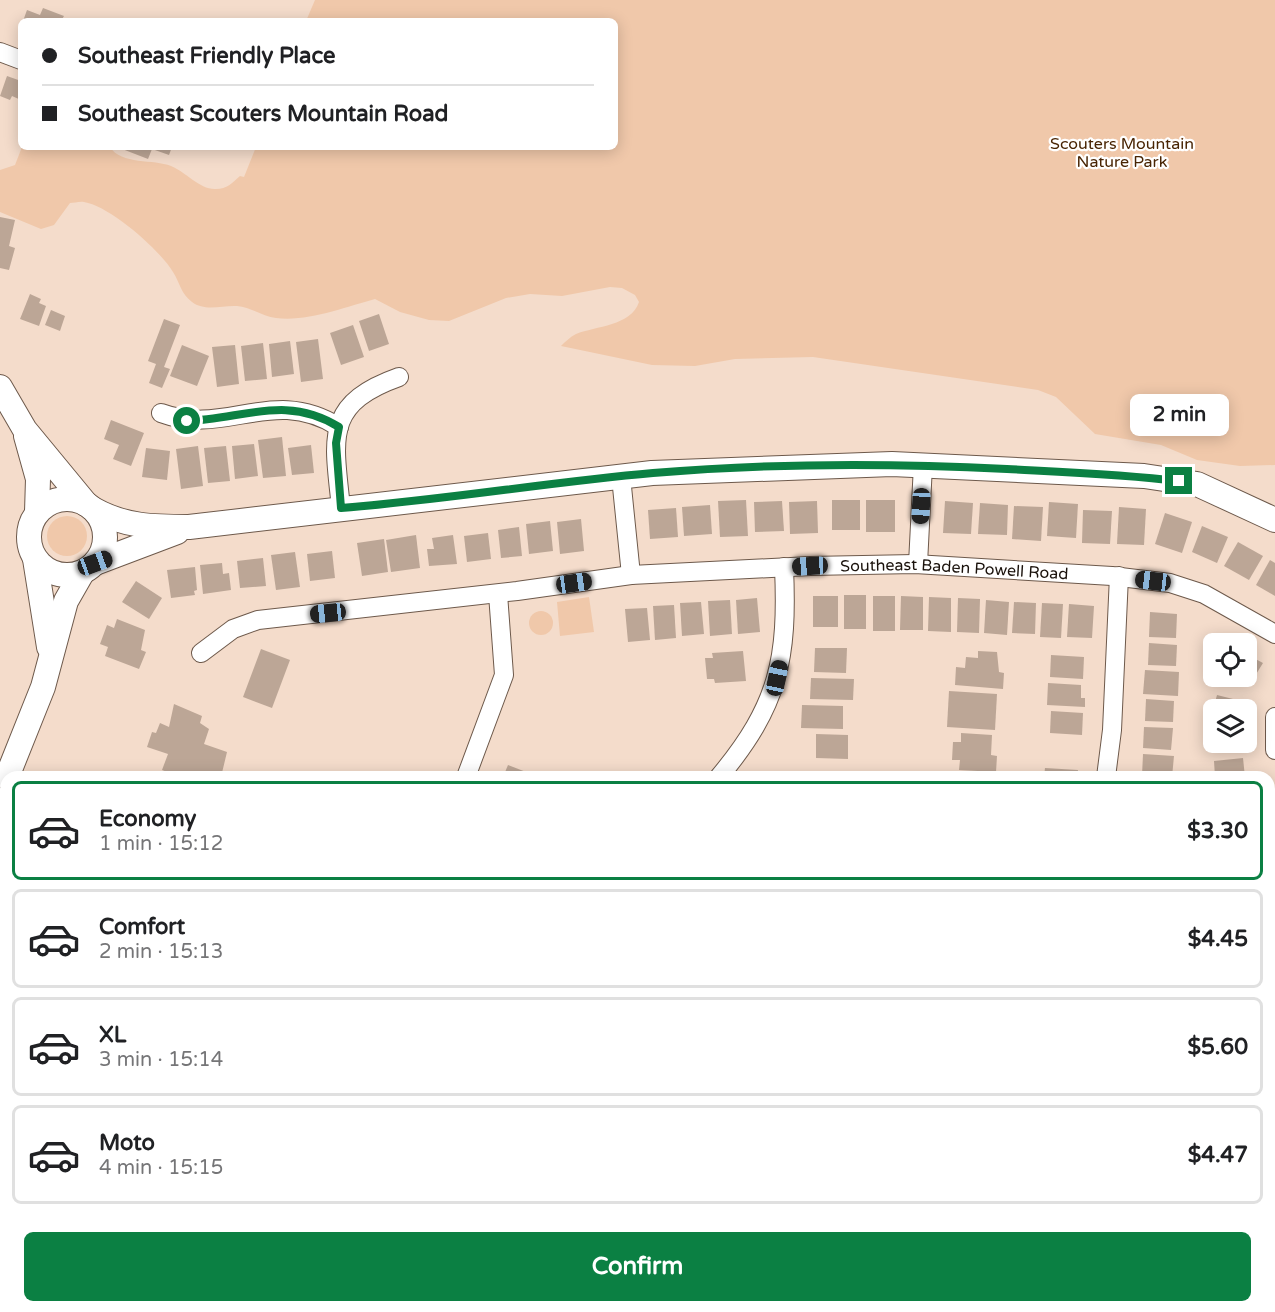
<!DOCTYPE html>
<meta charset="utf-8">
<style>
body{margin:0;font-family:"Varela Round",sans-serif;background:#f6f6f6;color:#202124;height:100vh;display:flex;flex-direction:column;font-size:22px;white-space:nowrap}
*{box-sizing:border-box;margin:0}
p{font-size:20px;color:#757577}
.icon{flex:none;width:33px;height:33px;fill:none;stroke:currentColor;stroke-width:2;stroke-linecap:round;stroke-linejoin:round}
.map{position:relative;flex:1;overflow:hidden}
.details{position:absolute;left:0px;top:771px;width:1275px;height:542px;display:flex;flex-direction:column;background:#fff;border-radius:18px 18px 0 0;box-shadow:0 3px 15px #0003}
.details>*{flex:none}
.hud{position:absolute;left:18px;top:18px;width:600px;height:132px;border-radius:9px;box-shadow:0 3px 15px #0003;display:grid;align-content:center;height:132px;padding:0 24px;background:#fff}
.buttons{position:absolute;left:1203px;top:633px;display:grid;gap:12px}
.buttons a{display:grid;place-items:center;width:54px;height:54px;border-radius:9px;background:#fff;box-shadow:0 3px 15px #0003;font-size:30px}
.end{position:absolute;width:27px;height:27px;margin:-14px;border:8px solid #0b8043;background:#fff;box-shadow:0 0 0 3px #fff}
.from{border-radius:50%}
.bubble{position:absolute;height:42px;border-radius:9px;background:#fff;box-shadow:0 3px 15px #0003;font-size:20px;font-weight:700;line-height:42px;text-align:center}
.car{position:absolute;width:18px;height:36px;margin:-18px -9px;border-radius:8px;box-shadow:0 0 4px 2px #0007;background:linear-gradient(#222 24%,#8ab4d8 0 40%,#222 0 76%,#8ab4d8 0 86%,#222 0)}
.hud b{display:flex;align-items:center;gap:21px;height:57px;font-size:22px}
.hud b+b{border-top:2px solid #e0e0e0}
.hud i{width:15px;height:15px;background:#202124}
ul{padding:10px 0 0;list-style:none}
li{display:flex;align-items:center;gap:18px;height:99px;margin:0 12px 9px;padding:0 12px;border:3px solid #e0e0e0;border-radius:9px}
li div{flex:1}
li b{display:block;font-size:22px}
li em{font-style:normal;font-weight:700}
li.on{border-color:#0b8043}
li>.icon{width:54px;height:54px;stroke-width:1.5}
.action{display:flex;gap:12px;margin-top:auto;padding:12px 24px}
.action a{flex:1;height:69px;border-radius:9px;background:#0b8043;color:#fff;font-size:24px;font-weight:700;line-height:69px;text-align:center}
.map>svg:first-child{display:block}
</style>
<div class="map">
<svg width="1275" height="1312" viewBox="0 0 1275 1312">
<rect width="100%" height="100%" fill="#f4dccb"/>
<g fill="#f0c8aa">
<path d="M315,0H1275V465L1240,466L1197,460L1161,445L1095,434L1056,397L1038,390L813,357L735,359L695,366L652,365L561,346C565,342 570,337 576,334C596,326 631,326 639,302L635,295L622,288L610,287L562,296L530,294L506,298L449,321L429,320L400,312L375,299C345,307 308,322 276,318C263,317 251,307 237,306C223,305 205,312 192,302C181,294 180,283 173,272C160,250 110,206 84,202C80,201 74,203 70,203L54,225L41,229L0,212V170L15,165L22,147H110C121,165 154,159 171,166C186,172 200,190 216,189C227,189 232,183 240,176L244,177L256,147H615V21H306Z"/>
<circle cx="67" cy="536" r="20"/>
<polygon points="589,597 594,632 560,636 557,602"/>
<circle cx="541" cy="623" r="12"/>
<polygon points="1275,1119 1275,1312 39,1312 41,1306 1269,1306 1269,1122"/>
</g>
<g fill="#bca696">
<polygon points="43,8 64,16 61,21 23,21 27,10 40,15"/>
<polygon points="7,76 21,81 21,100 12,96 10,100 0,96"/>
<polygon points="117,147 172,147 169,155 152,149 148,159"/>
<polygon points="0,217 15,220 9,246 15,248 9,270 0,268"/>
<polygon points="30,294 41,299 39,303 46,306 39,326 20,319"/>
<polygon points="51,310 65,316 60,331 45,325"/>
<polygon points="379,314 389,344 369,351 359,321"/>
<polygon points="164,319 180,325 164,367 170,369 162,388 149,383 156,364 148,361"/>
<polygon points="353,325 364,357 341,365 330,333"/>
<polygon points="318,339 323,379 301,382 296,342"/>
<polygon points="290,341 294,374 272,377 269,344"/>
<polygon points="263,343 267,379 245,381 241,346"/>
<polygon points="182,345 209,356 197,386 170,376"/>
<polygon points="235,345 239,384 217,387 212,347"/>
<polygon points="111,420 144,433 131,466 113,459 119,445 104,439"/>
<polygon points="282,437 286,476 263,478 258,440"/>
<polygon points="254,444 258,476 235,479 232,446"/>
<polygon points="311,445 314,473 292,475 288,448"/>
<polygon points="198,446 203,486 181,489 176,449"/>
<polygon points="226,446 230,481 208,483 204,448"/>
<polygon points="146,448 170,451 167,480 142,477"/>
<polygon points="746,500 748,536 720,537 718,501"/>
<rect x="832" y="500" width="28" height="30"/>
<rect x="866" y="500" width="29" height="32"/>
<polygon points="782,501 784,531 755,532 754,502"/>
<polygon points="817,501 818,533 790,534 789,502"/>
<polygon points="945,501 973,503 971,534 943,533"/>
<polygon points="1049,502 1078,504 1076,538 1047,536"/>
<polygon points="980,503 1008,505 1007,535 978,534"/>
<polygon points="710,505 712,534 684,536 682,507"/>
<polygon points="1014,506 1043,507 1041,541 1012,539"/>
<polygon points="1119,507 1146,509 1144,545 1117,544"/>
<polygon points="676,508 678,537 650,539 648,510"/>
<polygon points="1083,510 1112,511 1110,544 1082,543"/>
<polygon points="1165,513 1192,522 1182,553 1155,544"/>
<polygon points="581,519 584,551 560,554 557,522"/>
<polygon points="550,521 553,551 529,554 526,524"/>
<polygon points="1202,526 1228,537 1217,563 1192,552"/>
<polygon points="519,527 522,556 501,558 498,530"/>
<polygon points="488,533 491,559 467,562 464,536"/>
<polygon points="416,535 420,568 391,572 386,540"/>
<polygon points="453,535 457,564 429,566 427,549 434,549 432,538"/>
<polygon points="384,539 388,572 362,576 357,543"/>
<polygon points="1238,542 1263,556 1249,580 1224,566"/>
<polygon points="332,551 335,578 310,581 307,554"/>
<polygon points="295,552 300,587 276,590 271,555"/>
<polygon points="263,558 266,586 240,588 237,561"/>
<polygon points="1270,560 1275,563 1275,596 1256,585"/>
<polygon points="222,563 223,574 229,573 231,590 203,594 200,565"/>
<polygon points="195,567 197,590 194,591 195,595 171,598 167,570"/>
<polygon points="136,581 162,598 149,619 122,602"/>
<rect x="844" y="595" width="22" height="34"/>
<rect x="813" y="596" width="25" height="31"/>
<rect x="873" y="596" width="22" height="35"/>
<polygon points="901,596 923,597 923,630 900,630"/>
<polygon points="929,597 951,598 951,632 928,631"/>
<polygon points="757,598 760,632 738,634 736,600"/>
<polygon points="958,598 980,599 979,633 957,632"/>
<polygon points="730,600 732,634 710,636 708,601"/>
<polygon points="986,600 1009,602 1007,635 984,633"/>
<polygon points="701,602 704,634 682,636 680,603"/>
<polygon points="1014,602 1036,603 1035,634 1012,633"/>
<polygon points="1042,603 1063,604 1061,638 1040,637"/>
<polygon points="1069,604 1094,606 1092,638 1067,637"/>
<polygon points="674,605 676,638 655,640 653,606"/>
<polygon points="647,608 650,640 628,642 625,609"/>
<polygon points="1150,612 1177,614 1176,638 1149,637"/>
<polygon points="117,619 145,630 141,650 146,652 139,669 105,656 108,647 100,644 107,625 114,628"/>
<polygon points="1218,638 1228,644 1215,644"/>
<polygon points="1149,643 1177,645 1176,666 1148,665"/>
<polygon points="1214,646 1214,670 1203,664"/>
<polygon points="815,648 847,648 846,673 814,672"/>
<polygon points="261,649 290,660 272,708 243,697"/>
<polygon points="743,651 746,681 715,683 714,679 707,679 705,658 713,658 712,653"/>
<polygon points="978,651 997,652 999,672 1004,673 1003,689 955,685 956,667 965,668 966,657 978,658"/>
<polygon points="1246,654 1263,663 1250,684 1231,676 1246,676"/>
<polygon points="1051,655 1084,657 1083,679 1050,677"/>
<polygon points="1145,670 1179,672 1178,696 1143,694"/>
<polygon points="811,678 854,679 853,700 810,699"/>
<polygon points="1048,683 1081,685 1081,698 1085,698 1085,707 1047,705"/>
<polygon points="949,691 997,694 995,730 947,727"/>
<polygon points="1217,695 1245,702 1243,710 1213,710"/>
<polygon points="1146,699 1174,701 1173,722 1145,721"/>
<polygon points="174,704 202,716 200,723 209,729 204,744 227,752 221,777 166,777 167,772 162,770 168,754 147,747 152,732 156,733 160,723 169,727"/>
<polygon points="802,705 843,706 843,729 801,728"/>
<polygon points="1051,711 1083,713 1082,735 1050,733"/>
<polygon points="1144,727 1173,728 1171,750 1143,748"/>
<polygon points="961,733 992,735 991,755 997,756 996,772 959,770 960,760 952,760 953,742 961,742"/>
<polygon points="816,734 848,735 848,759 816,758"/>
<polygon points="1209,739 1214,739 1214,742 1239,742 1238,751 1214,750 1209,748"/>
<polygon points="1143,754 1174,756 1172,777 1142,776"/>
<polygon points="1243,758 1245,777 1215,777 1214,761"/>
<polygon points="508,765 539,777 503,777"/>
<polygon points="1045,768 1078,770 1077,777 1044,777"/>
<polygon points="1269,840 1275,855 1275,863 1269,866"/>
<polygon points="1275,881 1275,908 1269,910 1269,883"/>
</g>
<g fill="none" stroke-linecap="round" stroke-linejoin="round">
<defs>
<g id="street">
<polyline points="0,52 21,60"/>
<path d="M161,413C226,437 272,385 339,427"/>
<polyline points="621,477 631,575"/>
<path d="M341,508C334,439 323,404 399,377"/>
<polyline points="918,564 923,465"/>
<path id="s1" d="M201,653L233,629L258,620L517,591L631,575L810,566L915,564L1112,576L1170,583L1204,594L1275,634"/>
<polyline points="1275,717 1275,750"/>
<polyline points="466,777 504,675 498,594"/>
<path d="M719,777C779,705 788,659 784,567"/>
<polyline points="1106,777 1112,730 1119,576"/>
</g>
<g id="secondary">
<polyline points="0,387 25,430 86,504"/>
<polyline points="26,436 38,479 37,512"/>
<circle cx="67" cy="537" r="38"/>
<path d="M93,509C125,527 154,527 189,527L652,473L892,464L1144,476L1197,484L1275,520"/>
<polyline points="35,559 49,647"/>
<polyline points="95,563 177,532"/>
<polyline points="7,777 43,687 66,601 82,573"/>
</g>
</defs>
<use href="#street" stroke="#6d594b" stroke-width="20"/>
<use href="#secondary" stroke="#6d594b" stroke-width="26"/>
<use href="#street" stroke="#fff" stroke-width="18"/>
<use href="#secondary" stroke="#fff" stroke-width="24"/>
</g>
<g fill="none" stroke-linecap="round" stroke-linejoin="round">
<path stroke="#0b8043" stroke-width="8" d="M187,421C243,419 286,394 339,427L336,443L341,508C445,500 549,482 653,473C771,463 889,463 1007,469C1065,472 1122,474 1179,481"/>
</g>
<g text-anchor="middle" stroke-width="4.5" stroke-linejoin="round" paint-order="stroke">
<g font-size="16" fill="#482403" stroke="#fff">
<text x="1122" y="149">Scouters Mountain<tspan x="1122" dy="18">Nature Park</tspan></text>
</g>
<g font-size="16" fill="#1a120c" stroke="#fff">
<text dy="6" stroke="none"><textPath href="#s1" startOffset="766">Southeast Baden Powell Road</textPath></text>
</g>
</g>
</svg>
<div class="buttons">
<a><svg class="icon" aria-label="locate" viewBox="0 0 24 24"><circle cx="12" cy="12" r="6"/><path d="M12 2v4M12 18v4M2 12h4M18 12h4"/></svg></a>
<a><svg class="icon" aria-label="layers" viewBox="0 0 24 24"><path d="M12 4l9 5-9 5-9-5zM3 14l9 5 9-5"/></svg></a>
</div>
<i class="end from" style="left:187px;top:421px"></i>
<i class="end" style="left:1179px;top:481px"></i>
<div class="bubble" style="left:1130px;top:394px;width:99px">2 min</div>
<i class="car" style="left:921px;top:506px;rotate:183deg"></i>
<i class="car" style="left:95px;top:563px;rotate:70deg"></i>
<i class="car" style="left:810px;top:566px;rotate:267deg"></i>
<i class="car" style="left:1153px;top:581px;rotate:277deg"></i>
<i class="car" style="left:574px;top:583px;rotate:82deg"></i>
<i class="car" style="left:328px;top:613px;rotate:264deg"></i>
<i class="car" style="left:777px;top:678px;rotate:12deg"></i>
<div class="hud">
<b><i class="from"></i>Southeast Friendly Place</b>
<b><i></i>Southeast Scouters Mountain Road</b>
</div>
<section class="details">
<ul>
<li class="on"><svg class="icon" aria-label="car" viewBox="0 0 24 24"><path d="M5 17H2v-5l4-1 3-4h7l3 4 3 1v5h-3M9 17h6M6 11h13"/><circle cx="7" cy="17" r="2"/><circle cx="17" cy="17" r="2"/></svg><div><b>Economy</b><p>1 min · 15:12</p></div><em>$3.30</em></li>
<li><svg class="icon" aria-label="car" viewBox="0 0 24 24"><path d="M5 17H2v-5l4-1 3-4h7l3 4 3 1v5h-3M9 17h6M6 11h13"/><circle cx="7" cy="17" r="2"/><circle cx="17" cy="17" r="2"/></svg><div><b>Comfort</b><p>2 min · 15:13</p></div><em>$4.45</em></li>
<li><svg class="icon" aria-label="car" viewBox="0 0 24 24"><path d="M5 17H2v-5l4-1 3-4h7l3 4 3 1v5h-3M9 17h6M6 11h13"/><circle cx="7" cy="17" r="2"/><circle cx="17" cy="17" r="2"/></svg><div><b>XL</b><p>3 min · 15:14</p></div><em>$5.60</em></li>
<li><svg class="icon" aria-label="car" viewBox="0 0 24 24"><path d="M5 17H2v-5l4-1 3-4h7l3 4 3 1v5h-3M9 17h6M6 11h13"/><circle cx="7" cy="17" r="2"/><circle cx="17" cy="17" r="2"/></svg><div><b>Moto</b><p>4 min · 15:15</p></div><em>$4.47</em></li>
</ul>
<div class="action"><a>Confirm</a></div>
</section>
</div>
